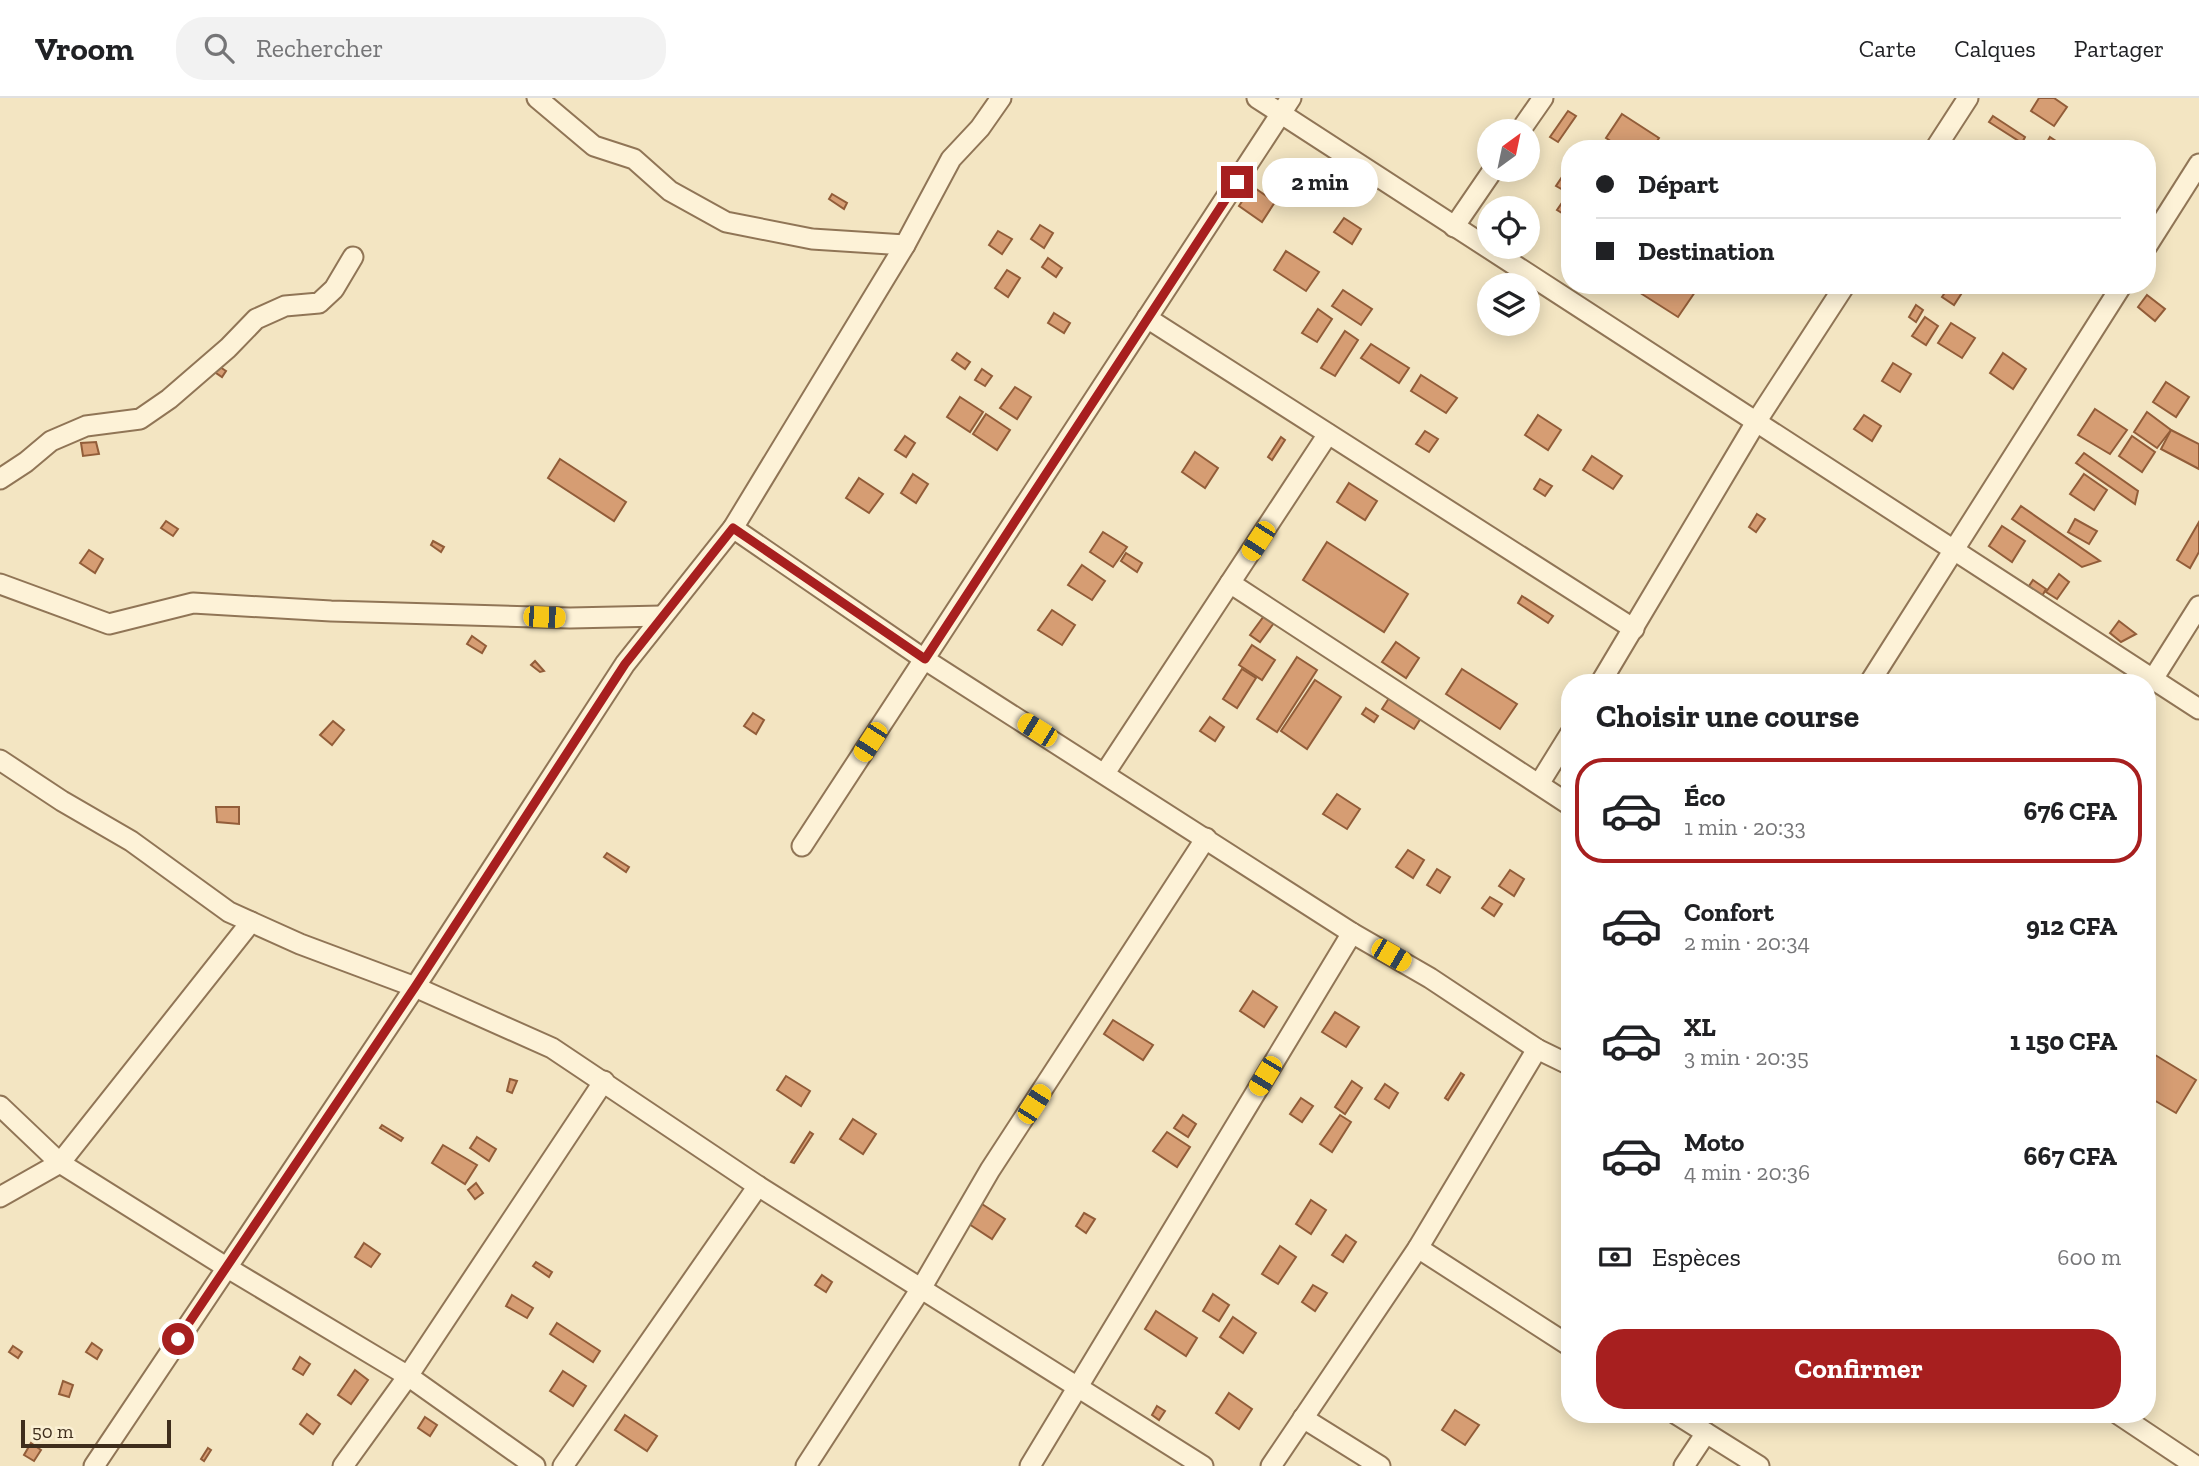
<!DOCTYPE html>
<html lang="fr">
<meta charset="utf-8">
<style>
body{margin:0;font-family:"Zilla Slab",serif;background:#f2f2f2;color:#202124;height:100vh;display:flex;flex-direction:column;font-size:26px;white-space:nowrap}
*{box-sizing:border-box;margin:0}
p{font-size:23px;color:#757577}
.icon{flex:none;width:38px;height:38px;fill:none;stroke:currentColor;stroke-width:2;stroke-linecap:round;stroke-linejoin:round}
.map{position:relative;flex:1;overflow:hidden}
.sheet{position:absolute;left:1561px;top:576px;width:595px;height:749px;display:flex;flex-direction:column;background:#fff;border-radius:28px;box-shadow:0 4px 18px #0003}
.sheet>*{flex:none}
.hud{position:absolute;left:1561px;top:42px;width:595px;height:154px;border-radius:28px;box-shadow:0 4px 18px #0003;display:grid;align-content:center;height:154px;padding:0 35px;background:#fff}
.needle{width:46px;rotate:33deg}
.buttons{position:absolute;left:1477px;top:21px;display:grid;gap:14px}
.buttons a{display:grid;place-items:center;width:63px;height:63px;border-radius:50%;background:#fff;box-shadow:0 4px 18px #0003;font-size:35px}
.scale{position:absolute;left:21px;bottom:18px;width:150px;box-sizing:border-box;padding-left:7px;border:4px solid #3e2d1c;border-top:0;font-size:19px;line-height:24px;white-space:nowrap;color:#3e2d1c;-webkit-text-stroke:5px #faefd3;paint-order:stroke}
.end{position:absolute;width:32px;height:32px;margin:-16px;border:9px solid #a71f1f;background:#fff;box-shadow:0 0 0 4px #fff}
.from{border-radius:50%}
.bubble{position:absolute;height:49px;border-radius:24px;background:#fff;box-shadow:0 4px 18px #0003;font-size:23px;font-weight:800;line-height:49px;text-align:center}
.car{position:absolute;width:21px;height:42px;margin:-21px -10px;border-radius:9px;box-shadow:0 0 5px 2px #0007;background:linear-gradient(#f5c518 24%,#345 0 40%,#f5c518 0 76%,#345 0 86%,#f5c518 0)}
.hud b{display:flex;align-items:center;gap:24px;height:66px;font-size:26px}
.hud b+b{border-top:2px solid #e0e0e0}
.hud i{width:18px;height:18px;background:#202124}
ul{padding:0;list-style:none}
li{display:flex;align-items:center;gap:21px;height:105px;margin:0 14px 10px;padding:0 21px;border:4px solid transparent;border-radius:28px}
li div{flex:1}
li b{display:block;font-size:26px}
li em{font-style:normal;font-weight:800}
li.selected{border-color:#a71f1f}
li>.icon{width:63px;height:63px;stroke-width:1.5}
h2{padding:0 35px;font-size:32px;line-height:84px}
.pay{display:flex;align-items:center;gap:18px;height:77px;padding:0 35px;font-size:26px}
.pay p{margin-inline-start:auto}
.cta{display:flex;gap:14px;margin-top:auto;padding:14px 35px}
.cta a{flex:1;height:80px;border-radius:28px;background:#a71f1f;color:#fff;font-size:28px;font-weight:800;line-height:80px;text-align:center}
header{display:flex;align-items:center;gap:42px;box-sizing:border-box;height:98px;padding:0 35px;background:#fff;border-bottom:2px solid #e0e0e0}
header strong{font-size:33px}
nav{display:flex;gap:38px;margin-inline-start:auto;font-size:24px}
.search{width:490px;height:63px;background:#f2f2f2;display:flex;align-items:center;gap:18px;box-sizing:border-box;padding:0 24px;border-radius:28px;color:#757577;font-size:26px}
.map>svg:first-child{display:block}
</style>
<header>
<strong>Vroom</strong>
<div class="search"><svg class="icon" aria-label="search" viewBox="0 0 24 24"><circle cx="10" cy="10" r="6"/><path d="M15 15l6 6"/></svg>Rechercher</div>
<nav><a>Carte</a><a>Calques</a><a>Partager</a></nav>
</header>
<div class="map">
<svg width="2199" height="1368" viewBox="0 0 2199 1368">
<rect width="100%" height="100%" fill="#f3e5c2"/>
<g fill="#d69d73" stroke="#925d39" stroke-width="2">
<polygon points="2039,0 2054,0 2067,9 2054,28 2031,13"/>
<polygon points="1568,13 1576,18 1558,44 1550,39"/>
<polygon points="1622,16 1659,40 1652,51 1623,51 1606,40"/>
<polygon points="1993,18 2025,39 2022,45 1989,24"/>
<polygon points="2050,39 2059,45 2055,51 2043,51"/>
<polygon points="1564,76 1570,80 1570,86 1565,93 1556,88"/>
<polygon points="1252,88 1275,104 1262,124 1239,108"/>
<polygon points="832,96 847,105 844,111 829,101"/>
<polygon points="1568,96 1570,97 1570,120 1557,112"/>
<polygon points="1344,120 1361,131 1352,146 1334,134"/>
<polygon points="1040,127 1053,135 1044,150 1031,141"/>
<polygon points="998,133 1012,141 1002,156 989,147"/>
<polygon points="1286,153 1319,174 1306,193 1274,172"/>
<polygon points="1048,160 1062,170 1056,179 1042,169"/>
<polygon points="1007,172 1020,180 1008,199 995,190"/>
<polygon points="1636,187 1684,187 1695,194 1678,219 1634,191"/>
<polygon points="1950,187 1967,187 1954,207 1942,199"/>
<polygon points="1343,192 1372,211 1361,227 1332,208"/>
<polygon points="2147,197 2165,211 2155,223 2138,209"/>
<polygon points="1916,207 1923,212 1916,224 1909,219"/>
<polygon points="1318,211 1332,221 1317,244 1302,235"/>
<polygon points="1054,215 1070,225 1064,235 1048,225"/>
<polygon points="1925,219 1938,228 1926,247 1912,238"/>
<polygon points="1951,225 1975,240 1962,260 1938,245"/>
<polygon points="1345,233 1358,242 1335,278 1321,270"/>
<polygon points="1371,246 1409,270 1399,285 1361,260"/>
<polygon points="957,255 970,264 965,271 952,262"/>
<polygon points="2003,255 2026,271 2013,291 1990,275"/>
<polygon points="1893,265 1911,276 1900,294 1882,283"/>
<polygon points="217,267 226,273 222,279 213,273"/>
<polygon points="982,271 992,278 985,288 975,282"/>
<polygon points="1421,277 1457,300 1446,315 1411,293"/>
<polygon points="2166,284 2189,299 2176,319 2153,304"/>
<polygon points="1015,289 1031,299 1017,321 1000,310"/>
<polygon points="960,299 983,314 970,334 947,319"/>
<polygon points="2095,311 2127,332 2110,356 2078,337"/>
<polygon points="2147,314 2171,332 2157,350 2134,334"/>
<polygon points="986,316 1010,332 997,352 973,336"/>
<polygon points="1538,317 1561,332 1548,352 1525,337"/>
<polygon points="1864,317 1881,328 1872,343 1854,331"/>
<polygon points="2171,332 2199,346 2199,371 2161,351"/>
<polygon points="1425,333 1438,341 1429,354 1416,346"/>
<polygon points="905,338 915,345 906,359 895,352"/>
<polygon points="2132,338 2155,354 2142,374 2119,358"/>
<polygon points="1281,339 1285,342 1272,362 1268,359"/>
<polygon points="96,344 99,356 83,358 81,345"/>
<polygon points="1195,354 1218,370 1205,390 1182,374"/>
<polygon points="2084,355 2138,393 2135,406 2076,365"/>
<polygon points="1592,358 1622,378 1613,391 1583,372"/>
<polygon points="560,361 626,404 614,423 548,380"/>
<polygon points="913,376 928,386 916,405 901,395"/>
<polygon points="2084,376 2107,392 2094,412 2070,396"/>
<polygon points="859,380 883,396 869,415 846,400"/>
<polygon points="1540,381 1552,388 1545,398 1534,391"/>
<polygon points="1349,385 1377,403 1365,422 1337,404"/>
<polygon points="2021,408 2100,463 2082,469 2012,421"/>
<polygon points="1757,416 1765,421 1756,434 1749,429"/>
<polygon points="2075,421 2097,433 2089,446 2068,434"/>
<polygon points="166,423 178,431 173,438 161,430"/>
<polygon points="2199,424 2199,454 2190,470 2177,462"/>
<polygon points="2002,428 2025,443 2012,464 1989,448"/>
<polygon points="1103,434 1127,449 1113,469 1090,454"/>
<polygon points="433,443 444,449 441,454 431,447"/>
<polygon points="1327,444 1408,496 1384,534 1303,482"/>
<polygon points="89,452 103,461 95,475 80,465"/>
<polygon points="1126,455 1142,465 1137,474 1121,463"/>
<polygon points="1082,467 1105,483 1092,502 1068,487"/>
<polygon points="2059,476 2069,484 2057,501 2046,494"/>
<polygon points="2033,482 2046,491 2041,500 2027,491"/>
<polygon points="1522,498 1553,518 1548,525 1518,505"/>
<polygon points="1052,512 1075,527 1062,547 1038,532"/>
<polygon points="1264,518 1274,525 1260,544 1250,537"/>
<polygon points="2119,523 2136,536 2121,544 2110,535"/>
<polygon points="472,538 486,548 482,555 467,546"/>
<polygon points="1396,544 1419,560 1406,580 1382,564"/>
<polygon points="1252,547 1275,562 1262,582 1239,567"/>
<polygon points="1297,559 1317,572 1277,634 1257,621"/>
<polygon points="535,563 544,573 540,574 531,567"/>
<polygon points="1242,571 1256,580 1237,610 1223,601"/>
<polygon points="1462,571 1517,606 1500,631 1446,596"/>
<polygon points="1315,582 1341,599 1307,651 1281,633"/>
<polygon points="1389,600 1421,620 1414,631 1382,611"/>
<polygon points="1366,610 1378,618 1374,624 1362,616"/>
<polygon points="753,615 764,622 756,636 744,628"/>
<polygon points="1210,619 1224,629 1215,643 1200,633"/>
<polygon points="333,623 344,632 332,647 320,637"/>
<polygon points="1337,696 1360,711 1347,731 1323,716"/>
<polygon points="216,709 239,709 239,726 217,724"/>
<polygon points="1408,752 1424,762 1413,780 1396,769"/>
<polygon points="607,755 629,769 626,774 604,759"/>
<polygon points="1437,771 1450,779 1440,795 1427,787"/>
<polygon points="1510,772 1524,781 1514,798 1499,788"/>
<polygon points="1490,799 1502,806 1494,818 1482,810"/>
<polygon points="1253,893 1277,909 1264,929 1240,913"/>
<polygon points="1335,914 1359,929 1346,949 1322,934"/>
<polygon points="1113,922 1153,947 1143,962 1104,936"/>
<polygon points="2147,952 2196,982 2176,1015 2147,998"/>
<polygon points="1461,975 1464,977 1448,1002 1445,1000"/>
<polygon points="786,978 810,993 801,1008 777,992"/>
<polygon points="510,981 517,983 512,995 507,993"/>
<polygon points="1352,983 1362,990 1345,1016 1335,1009"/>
<polygon points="1385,986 1398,995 1389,1010 1375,1001"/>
<polygon points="1301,1000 1313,1008 1302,1024 1290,1016"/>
<polygon points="1183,1017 1196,1026 1188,1039 1174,1030"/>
<polygon points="1340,1017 1351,1024 1332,1054 1320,1046"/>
<polygon points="853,1021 876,1036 863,1056 840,1041"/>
<polygon points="382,1027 403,1040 401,1043 380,1030"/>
<polygon points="810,1034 813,1036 794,1065 791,1064"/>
<polygon points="1167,1034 1190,1049 1177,1069 1153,1053"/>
<polygon points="477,1039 496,1051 489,1063 470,1050"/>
<polygon points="443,1047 477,1067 465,1086 432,1065"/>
<polygon points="476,1085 483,1095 475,1101 468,1092"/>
<polygon points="1311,1102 1326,1112 1311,1136 1296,1126"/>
<polygon points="982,1106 1005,1121 992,1141 969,1126"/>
<polygon points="1084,1115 1095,1121 1086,1135 1076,1128"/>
<polygon points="1346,1137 1356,1144 1343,1164 1332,1157"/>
<polygon points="364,1145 380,1156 371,1169 355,1159"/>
<polygon points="1280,1148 1296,1159 1278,1186 1262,1176"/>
<polygon points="536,1164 552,1174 549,1179 533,1168"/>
<polygon points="822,1177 832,1184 826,1194 815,1187"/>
<polygon points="1313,1187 1327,1195 1315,1213 1302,1204"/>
<polygon points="1213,1196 1229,1207 1219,1223 1203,1213"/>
<polygon points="512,1197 533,1210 527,1220 506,1208"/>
<polygon points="1156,1213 1197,1240 1186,1258 1145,1231"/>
<polygon points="1233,1219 1256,1235 1243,1255 1220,1239"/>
<polygon points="557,1225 600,1253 593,1264 550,1236"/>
<polygon points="92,1245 102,1252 97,1261 86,1254"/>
<polygon points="13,1248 22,1254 18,1260 9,1254"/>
<polygon points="300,1259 310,1266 303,1277 293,1271"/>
<polygon points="355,1272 368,1282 351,1306 338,1297"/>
<polygon points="563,1273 586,1288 573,1308 550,1293"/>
<polygon points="63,1283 73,1287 69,1299 59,1296"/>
<polygon points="1229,1295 1252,1311 1239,1331 1216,1315"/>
<polygon points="1157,1308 1165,1313 1159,1322 1152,1317"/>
<polygon points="1455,1312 1479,1327 1465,1347 1442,1332"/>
<polygon points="307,1316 320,1326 313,1336 300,1326"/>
<polygon points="625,1317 657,1338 647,1353 615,1332"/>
<polygon points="425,1319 437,1327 430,1338 418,1330"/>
<polygon points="31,1345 41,1352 34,1363 24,1357"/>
<polygon points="208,1350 211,1352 204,1363 201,1361"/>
</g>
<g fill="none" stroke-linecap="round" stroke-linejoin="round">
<defs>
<g id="street">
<polyline points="537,0 594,48 634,61 670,93 726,124 812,141 905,147"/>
<polyline points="1257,0 2199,611"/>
<polyline points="1520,33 1543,0"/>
<polyline points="1935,51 1968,0"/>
<polyline points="1454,129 1493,72"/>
<polyline points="2147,148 2199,66"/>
<polyline points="1147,220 1634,531"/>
<polyline points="0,381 26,364 51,343 86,328 140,321 169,301 228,250 256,221 285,208 319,205 334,191 353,159"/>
<polyline points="733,430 924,561 1352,835 1430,880 1537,951 1570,967"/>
<polyline points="1230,485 1570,707"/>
<polyline points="0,486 109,526 193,505 331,513 570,520 662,518"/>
<polyline points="2153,581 2199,508"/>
<polyline points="1601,584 1756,324 1845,187"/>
<polyline points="1870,584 2122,187"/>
<polyline points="0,662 62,703 131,743 229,814 300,846 415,889 552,950 758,1088 1203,1368"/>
<polyline points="1105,675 1328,336"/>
<polyline points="1539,686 1570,636"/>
<polyline points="802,748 1291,0"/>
<polyline points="0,1008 60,1065 226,1169 408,1278 535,1368"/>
<polyline points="0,1099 60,1065 251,824"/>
<polyline points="1418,1150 1570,1248"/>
<polyline points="1676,1316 1759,1368"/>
<polyline points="2118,1316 2196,1368"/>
<polyline points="1303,1320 1380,1368"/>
<polyline points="94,1368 415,889 625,566 733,430 905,147 951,61 980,30 1001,0"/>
<polyline points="343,1368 408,1278 604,983"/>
<polyline points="563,1368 758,1088"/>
<polyline points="806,1368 922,1189 990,1072 1206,740"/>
<polyline points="1030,1368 1352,835"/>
<polyline points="1271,1368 1418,1150 1537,951"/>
<polyline points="1684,1368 1706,1335"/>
</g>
</defs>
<use href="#street" stroke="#907556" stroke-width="23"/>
<use href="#street" stroke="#fdf2d7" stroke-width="19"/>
</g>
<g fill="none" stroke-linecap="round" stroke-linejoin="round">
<polyline stroke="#a71f1f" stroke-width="9" points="178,1241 415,889 625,566 733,430 925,561 1237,84"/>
</g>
</svg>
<div class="buttons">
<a><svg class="needle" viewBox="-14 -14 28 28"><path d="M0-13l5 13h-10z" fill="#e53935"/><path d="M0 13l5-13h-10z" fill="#757577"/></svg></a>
<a><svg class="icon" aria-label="locate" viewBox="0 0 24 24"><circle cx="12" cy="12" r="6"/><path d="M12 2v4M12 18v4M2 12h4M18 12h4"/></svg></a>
<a><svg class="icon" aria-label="layers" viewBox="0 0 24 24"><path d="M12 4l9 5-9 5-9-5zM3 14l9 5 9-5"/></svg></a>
</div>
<div class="scale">50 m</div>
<i class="end from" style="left:178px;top:1241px"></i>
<i class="end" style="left:1237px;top:84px"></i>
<div class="bubble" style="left:1262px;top:60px;width:116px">2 min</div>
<i class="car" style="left:1258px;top:443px;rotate:213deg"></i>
<i class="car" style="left:544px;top:519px;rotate:92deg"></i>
<i class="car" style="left:1037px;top:632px;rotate:302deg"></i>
<i class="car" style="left:870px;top:644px;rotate:213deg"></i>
<i class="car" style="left:1391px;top:857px;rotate:120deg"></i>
<i class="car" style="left:1265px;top:978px;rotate:211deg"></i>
<i class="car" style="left:1034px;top:1006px;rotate:33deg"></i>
<div class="hud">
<b><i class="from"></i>Départ</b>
<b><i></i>Destination</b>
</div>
<section class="sheet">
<h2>Choisir une course</h2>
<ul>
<li class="selected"><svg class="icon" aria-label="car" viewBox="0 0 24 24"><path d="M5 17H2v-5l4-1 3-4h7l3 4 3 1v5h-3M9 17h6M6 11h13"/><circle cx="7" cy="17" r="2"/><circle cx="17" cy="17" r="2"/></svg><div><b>Éco</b><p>1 min · 20:33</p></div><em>676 CFA</em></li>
<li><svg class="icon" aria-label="car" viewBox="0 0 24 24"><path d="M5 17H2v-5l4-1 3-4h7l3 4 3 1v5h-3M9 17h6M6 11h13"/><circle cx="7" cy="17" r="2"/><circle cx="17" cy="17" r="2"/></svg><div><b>Confort</b><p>2 min · 20:34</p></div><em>912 CFA</em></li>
<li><svg class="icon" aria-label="car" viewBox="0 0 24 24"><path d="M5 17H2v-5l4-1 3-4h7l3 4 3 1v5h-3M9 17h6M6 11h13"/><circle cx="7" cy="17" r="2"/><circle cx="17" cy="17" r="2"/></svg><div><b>XL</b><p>3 min · 20:35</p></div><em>1 150 CFA</em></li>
<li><svg class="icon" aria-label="car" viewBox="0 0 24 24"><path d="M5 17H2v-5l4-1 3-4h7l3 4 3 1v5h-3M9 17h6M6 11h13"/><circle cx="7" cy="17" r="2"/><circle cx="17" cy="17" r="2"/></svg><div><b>Moto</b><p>4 min · 20:36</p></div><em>667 CFA</em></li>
</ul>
<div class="pay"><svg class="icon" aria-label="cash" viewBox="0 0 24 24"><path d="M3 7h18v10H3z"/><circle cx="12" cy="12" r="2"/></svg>Espèces<p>600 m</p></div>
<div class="cta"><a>Confirmer</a></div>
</section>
</div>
